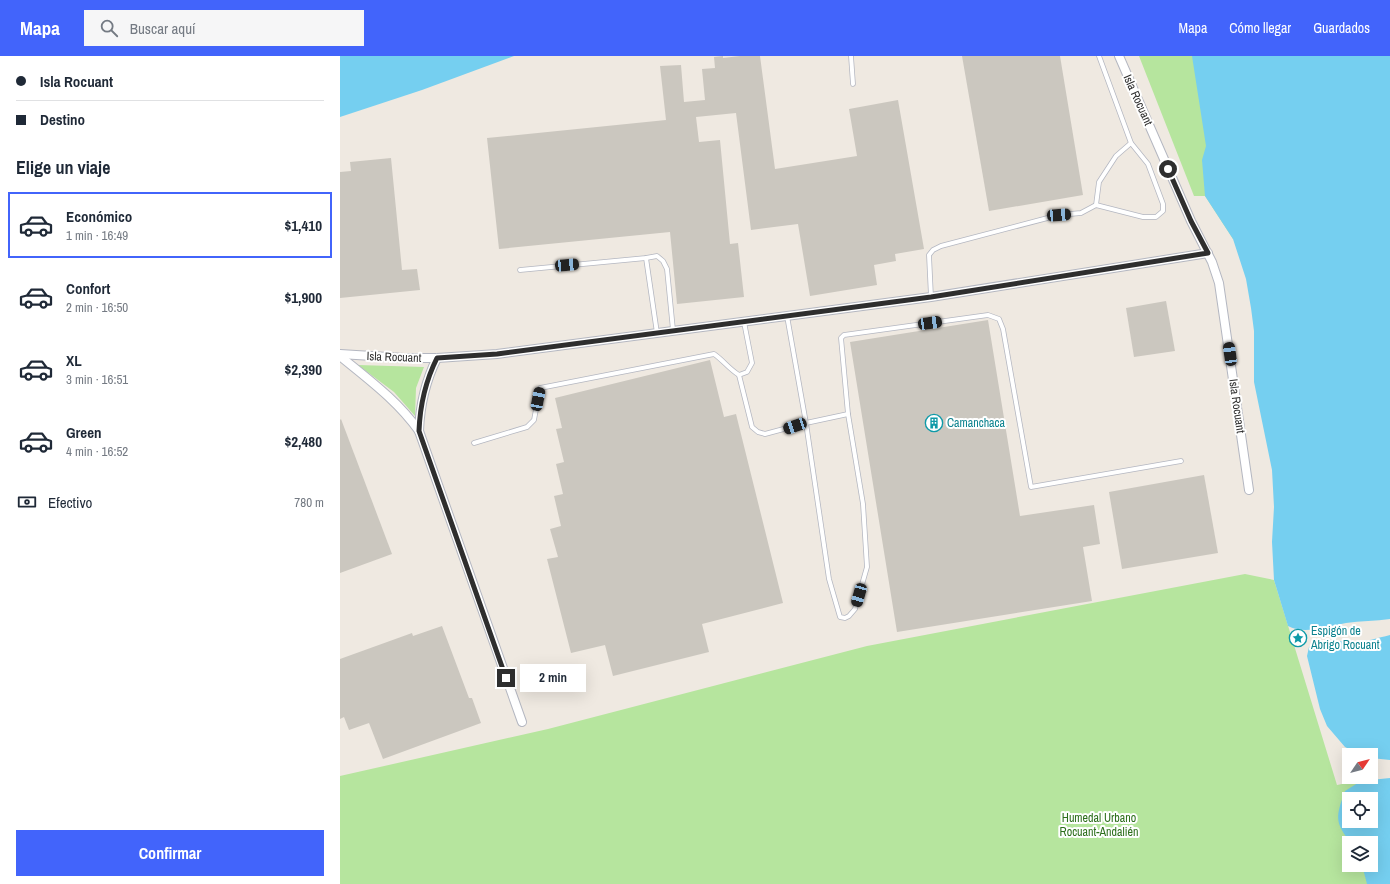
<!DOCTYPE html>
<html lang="es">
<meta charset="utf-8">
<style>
body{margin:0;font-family:"Archivo Narrow",sans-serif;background:#f6f6f7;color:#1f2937;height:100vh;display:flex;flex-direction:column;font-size:15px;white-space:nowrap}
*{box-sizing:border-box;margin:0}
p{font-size:13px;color:#747a83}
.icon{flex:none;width:22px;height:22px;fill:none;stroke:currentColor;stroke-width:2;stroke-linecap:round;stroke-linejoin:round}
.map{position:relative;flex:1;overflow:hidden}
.panel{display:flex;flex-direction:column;background:#fff;width:340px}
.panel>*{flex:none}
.guide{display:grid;align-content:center;height:88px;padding:0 16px;background:#fff}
.needle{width:26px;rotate:55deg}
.buttons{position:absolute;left:1002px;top:692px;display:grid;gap:8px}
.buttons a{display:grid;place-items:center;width:36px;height:36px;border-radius:0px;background:#fff;box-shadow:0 4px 16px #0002;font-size:20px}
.end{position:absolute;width:18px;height:18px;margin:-9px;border:5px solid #2e2e2e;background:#fff;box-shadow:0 0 0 2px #fff}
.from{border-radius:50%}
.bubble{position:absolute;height:28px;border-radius:0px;background:#fff;box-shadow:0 4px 16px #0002;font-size:13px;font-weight:700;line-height:28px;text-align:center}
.car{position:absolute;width:12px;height:24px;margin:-12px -6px;border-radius:5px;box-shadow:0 0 3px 1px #0007;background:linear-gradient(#222 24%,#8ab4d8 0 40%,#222 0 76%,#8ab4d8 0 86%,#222 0)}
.guide b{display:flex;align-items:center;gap:14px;height:38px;font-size:15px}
.guide b+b{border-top:1px solid #e0e1e3}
.guide i{width:10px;height:10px;background:#1f2937}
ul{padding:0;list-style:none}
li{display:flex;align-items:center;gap:12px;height:66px;margin:0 8px 6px;padding:0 8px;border:2px solid transparent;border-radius:0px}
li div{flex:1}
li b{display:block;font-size:15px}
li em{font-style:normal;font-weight:700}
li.selected{border-color:#4264fb}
li>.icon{width:36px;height:36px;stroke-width:1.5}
h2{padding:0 16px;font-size:18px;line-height:48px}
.pay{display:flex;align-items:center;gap:10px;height:44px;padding:0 16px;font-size:15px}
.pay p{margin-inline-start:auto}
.primary-button{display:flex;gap:8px;margin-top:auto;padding:8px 16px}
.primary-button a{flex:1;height:46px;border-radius:0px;background:#4264fb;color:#fff;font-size:16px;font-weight:700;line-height:46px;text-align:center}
header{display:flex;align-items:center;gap:24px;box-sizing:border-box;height:56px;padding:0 20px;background:#4264fb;color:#fff}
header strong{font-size:19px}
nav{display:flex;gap:22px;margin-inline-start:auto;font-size:14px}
.search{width:280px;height:36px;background:#f6f6f7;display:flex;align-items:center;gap:10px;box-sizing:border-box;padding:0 14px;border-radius:0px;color:#747a83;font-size:15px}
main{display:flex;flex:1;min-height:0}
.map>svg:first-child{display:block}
</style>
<header>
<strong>Mapa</strong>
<div class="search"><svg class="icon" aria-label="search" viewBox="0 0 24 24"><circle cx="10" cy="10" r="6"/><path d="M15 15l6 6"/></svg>Buscar aquí</div>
<nav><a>Mapa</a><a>Cómo llegar</a><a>Guardados</a></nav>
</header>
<main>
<section class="panel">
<div class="guide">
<b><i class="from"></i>Isla Rocuant</b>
<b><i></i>Destino</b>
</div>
<h2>Elige un viaje</h2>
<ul>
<li class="selected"><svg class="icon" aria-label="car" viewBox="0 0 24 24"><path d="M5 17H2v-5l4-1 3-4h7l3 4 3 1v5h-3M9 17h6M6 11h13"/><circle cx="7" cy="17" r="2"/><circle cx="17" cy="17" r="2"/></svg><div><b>Económico</b><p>1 min · 16:49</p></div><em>$1,410</em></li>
<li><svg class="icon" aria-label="car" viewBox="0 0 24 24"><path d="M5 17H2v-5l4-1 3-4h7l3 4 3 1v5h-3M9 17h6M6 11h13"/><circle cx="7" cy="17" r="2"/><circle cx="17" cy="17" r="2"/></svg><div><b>Confort</b><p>2 min · 16:50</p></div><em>$1,900</em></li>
<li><svg class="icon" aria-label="car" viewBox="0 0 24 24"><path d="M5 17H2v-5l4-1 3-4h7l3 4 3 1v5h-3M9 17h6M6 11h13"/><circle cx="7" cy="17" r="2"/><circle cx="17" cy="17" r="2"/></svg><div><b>XL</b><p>3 min · 16:51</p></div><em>$2,390</em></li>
<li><svg class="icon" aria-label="car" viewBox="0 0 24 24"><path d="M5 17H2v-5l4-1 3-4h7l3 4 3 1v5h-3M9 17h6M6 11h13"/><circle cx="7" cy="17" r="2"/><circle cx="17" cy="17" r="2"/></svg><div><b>Green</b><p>4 min · 16:52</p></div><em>$2,480</em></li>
</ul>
<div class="pay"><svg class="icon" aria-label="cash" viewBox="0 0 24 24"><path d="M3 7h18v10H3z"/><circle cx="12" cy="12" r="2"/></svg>Efectivo<p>780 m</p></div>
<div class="primary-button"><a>Confirmar</a></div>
</section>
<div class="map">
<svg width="1050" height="828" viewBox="0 0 1050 828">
<rect width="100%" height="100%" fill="#efe9e1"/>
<g fill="#b6e59e" fill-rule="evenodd">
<polygon points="799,0 960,0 893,183 865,140 854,140"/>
<polygon points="18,309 84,311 76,332 75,360 54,336"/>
<path d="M905,518L934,524L997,729L1011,726L1050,724V828H0V720L208,673L527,590ZM1009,743H1031V765H1009ZM1009,787H1031V809H1009Z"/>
</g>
<g fill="#75cff0" fill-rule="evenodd">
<polygon points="0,0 174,0 82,34 0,61"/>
<path d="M852,0H1050V563C1036,565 1020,565 1006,567C988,570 964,579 948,570L934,524L932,486L934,451L932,414L914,326V275L911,252L906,223L893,183L865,140L862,104L866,90Z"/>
<path d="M1050,579V704L1031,702V699H1021L1005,691L987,670L980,653L967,600L969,591C984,583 997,585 1013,586C1025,586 1038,582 1050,579Z"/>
<path d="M1050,722V828H1027L1022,809H1031V787H1011C994,766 996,760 1005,735L1021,725ZM1009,743H1031V765H1009Z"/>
</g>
<g fill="#cbc7bf">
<polygon points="383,0 383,2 400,0 420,0 435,113 517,100 509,53 558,44 584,193 555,198 556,205 534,209 537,229 470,240 458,168 411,174 396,57 356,61 359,86 380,84 390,188 398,187 404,241 337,248 330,176 159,193 147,82 326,64 320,10 341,9 344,46 365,44 362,13 375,12 374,1"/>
<polygon points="622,0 720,0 743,139 649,155"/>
<polygon points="51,102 62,214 77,213 80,234 0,242 0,116 11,115 10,106"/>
<polygon points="826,245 835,295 794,301 786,252"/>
<polygon points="648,264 680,460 754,449 760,488 743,491 752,545 557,576 510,286"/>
<polygon points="370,304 384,361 396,358 443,547 362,568 369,596 273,620 265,589 231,597 207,503 218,501 210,473 221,470 214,440 223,438 216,408 224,406 216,373 222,372 215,342"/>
<polygon points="1,363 52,498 0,517 0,364"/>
<polygon points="864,419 878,497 782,513 769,436"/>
<polygon points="102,570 129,642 132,642 141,667 43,703 29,667 9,674 4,661 0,663 0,603 72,577 73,580"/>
</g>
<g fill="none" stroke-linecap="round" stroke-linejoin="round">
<defs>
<g id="service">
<polyline points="511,0 513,28"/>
<polyline points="756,149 759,126 776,100 791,87"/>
<polyline points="306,202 317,277"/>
<polyline points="180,214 306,202 317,200 323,205 327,213 333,274"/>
<polyline points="591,241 589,199 593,194 601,190 719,159 741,157 756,149 803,161 816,161 823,155 823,148 808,108 791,87 759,0"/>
<polyline points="447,260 466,367 489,523 500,561 505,562 509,560 515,553 527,511 523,448 508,358 501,282 504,279 648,259 659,263 663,273 691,431 841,405"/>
<polyline points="399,319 412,371 418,376 425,378 466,367 508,358"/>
<path d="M134,387L187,371L194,364L200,332L374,298C383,304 389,313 399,319L407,316L412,307L404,266"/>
</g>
<g id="minor">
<polyline points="779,0 851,165 872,206 879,227 909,434"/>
<polyline points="0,298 64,302 97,302 157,298 591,241 868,197"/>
<path d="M0,300C28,323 58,345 79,375L182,666"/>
<path d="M79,375C80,349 85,326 97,302"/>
</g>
</defs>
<use href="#service" stroke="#b4b7c1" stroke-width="5.5"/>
<use href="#minor" stroke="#b4b7c1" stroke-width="10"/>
<use href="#service" stroke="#fff" stroke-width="4"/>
<use href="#minor" stroke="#fff" stroke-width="8"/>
</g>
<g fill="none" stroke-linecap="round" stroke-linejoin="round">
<path stroke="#2e2e2e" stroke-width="5" d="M166,622L79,375C80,349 85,326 97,302L157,298L591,241L868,197L851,165L828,113"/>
</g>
<defs>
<symbol id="building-ring" viewBox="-11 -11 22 22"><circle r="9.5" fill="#fff" stroke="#0f9aa8" stroke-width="1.5"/><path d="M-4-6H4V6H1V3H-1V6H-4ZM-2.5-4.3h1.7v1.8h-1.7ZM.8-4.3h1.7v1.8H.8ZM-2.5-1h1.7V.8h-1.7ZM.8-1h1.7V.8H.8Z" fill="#0f9aa8"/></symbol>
<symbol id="sight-ring" viewBox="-11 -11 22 22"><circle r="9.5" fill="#fff" stroke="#0f9aa8" stroke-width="1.5"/><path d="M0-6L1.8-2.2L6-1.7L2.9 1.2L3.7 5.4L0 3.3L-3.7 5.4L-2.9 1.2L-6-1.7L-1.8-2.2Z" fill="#0f9aa8"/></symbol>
</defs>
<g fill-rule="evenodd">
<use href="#building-ring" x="584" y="357" width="20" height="20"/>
<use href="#sight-ring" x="948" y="572" width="20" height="20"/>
</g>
<g text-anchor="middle" stroke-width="4" stroke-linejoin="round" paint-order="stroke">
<g font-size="12" fill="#2e2e2e" stroke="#fff">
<text transform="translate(798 44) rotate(66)" y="4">Isla Rocuant</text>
<text transform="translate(54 301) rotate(2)" y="4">Isla Rocuant</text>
<text transform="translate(897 350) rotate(82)" y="4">Isla Rocuant</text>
</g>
<g font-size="12" fill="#0d838f" stroke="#fff" text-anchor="start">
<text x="607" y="371">Camanchaca</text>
<text x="971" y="579">Espigón de<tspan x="971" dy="14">Abrigo Rocuant</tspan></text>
</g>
<g font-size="12" fill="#2c6e1b" stroke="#fff">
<text x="759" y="766">Humedal Urbano<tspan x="759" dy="14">Rocuant-Andalién</tspan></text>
</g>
</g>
</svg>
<div class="buttons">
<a><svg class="needle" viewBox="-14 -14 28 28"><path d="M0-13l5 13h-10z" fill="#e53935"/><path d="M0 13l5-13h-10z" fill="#747a83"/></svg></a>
<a><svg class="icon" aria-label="locate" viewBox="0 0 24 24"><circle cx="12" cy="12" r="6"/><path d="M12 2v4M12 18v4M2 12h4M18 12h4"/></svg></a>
<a><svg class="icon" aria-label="layers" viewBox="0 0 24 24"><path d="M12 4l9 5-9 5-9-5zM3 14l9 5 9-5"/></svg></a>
</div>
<i class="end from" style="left:828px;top:113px"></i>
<i class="end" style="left:166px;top:622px"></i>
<div class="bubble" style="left:180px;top:608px;width:66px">2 min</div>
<i class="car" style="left:719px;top:159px;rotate:86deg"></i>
<i class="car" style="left:227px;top:209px;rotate:85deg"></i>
<i class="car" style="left:590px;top:267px;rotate:82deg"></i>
<i class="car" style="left:890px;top:298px;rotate:352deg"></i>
<i class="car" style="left:198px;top:343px;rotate:11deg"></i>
<i class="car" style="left:455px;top:370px;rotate:251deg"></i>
<i class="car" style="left:519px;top:539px;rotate:196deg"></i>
</div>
</main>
